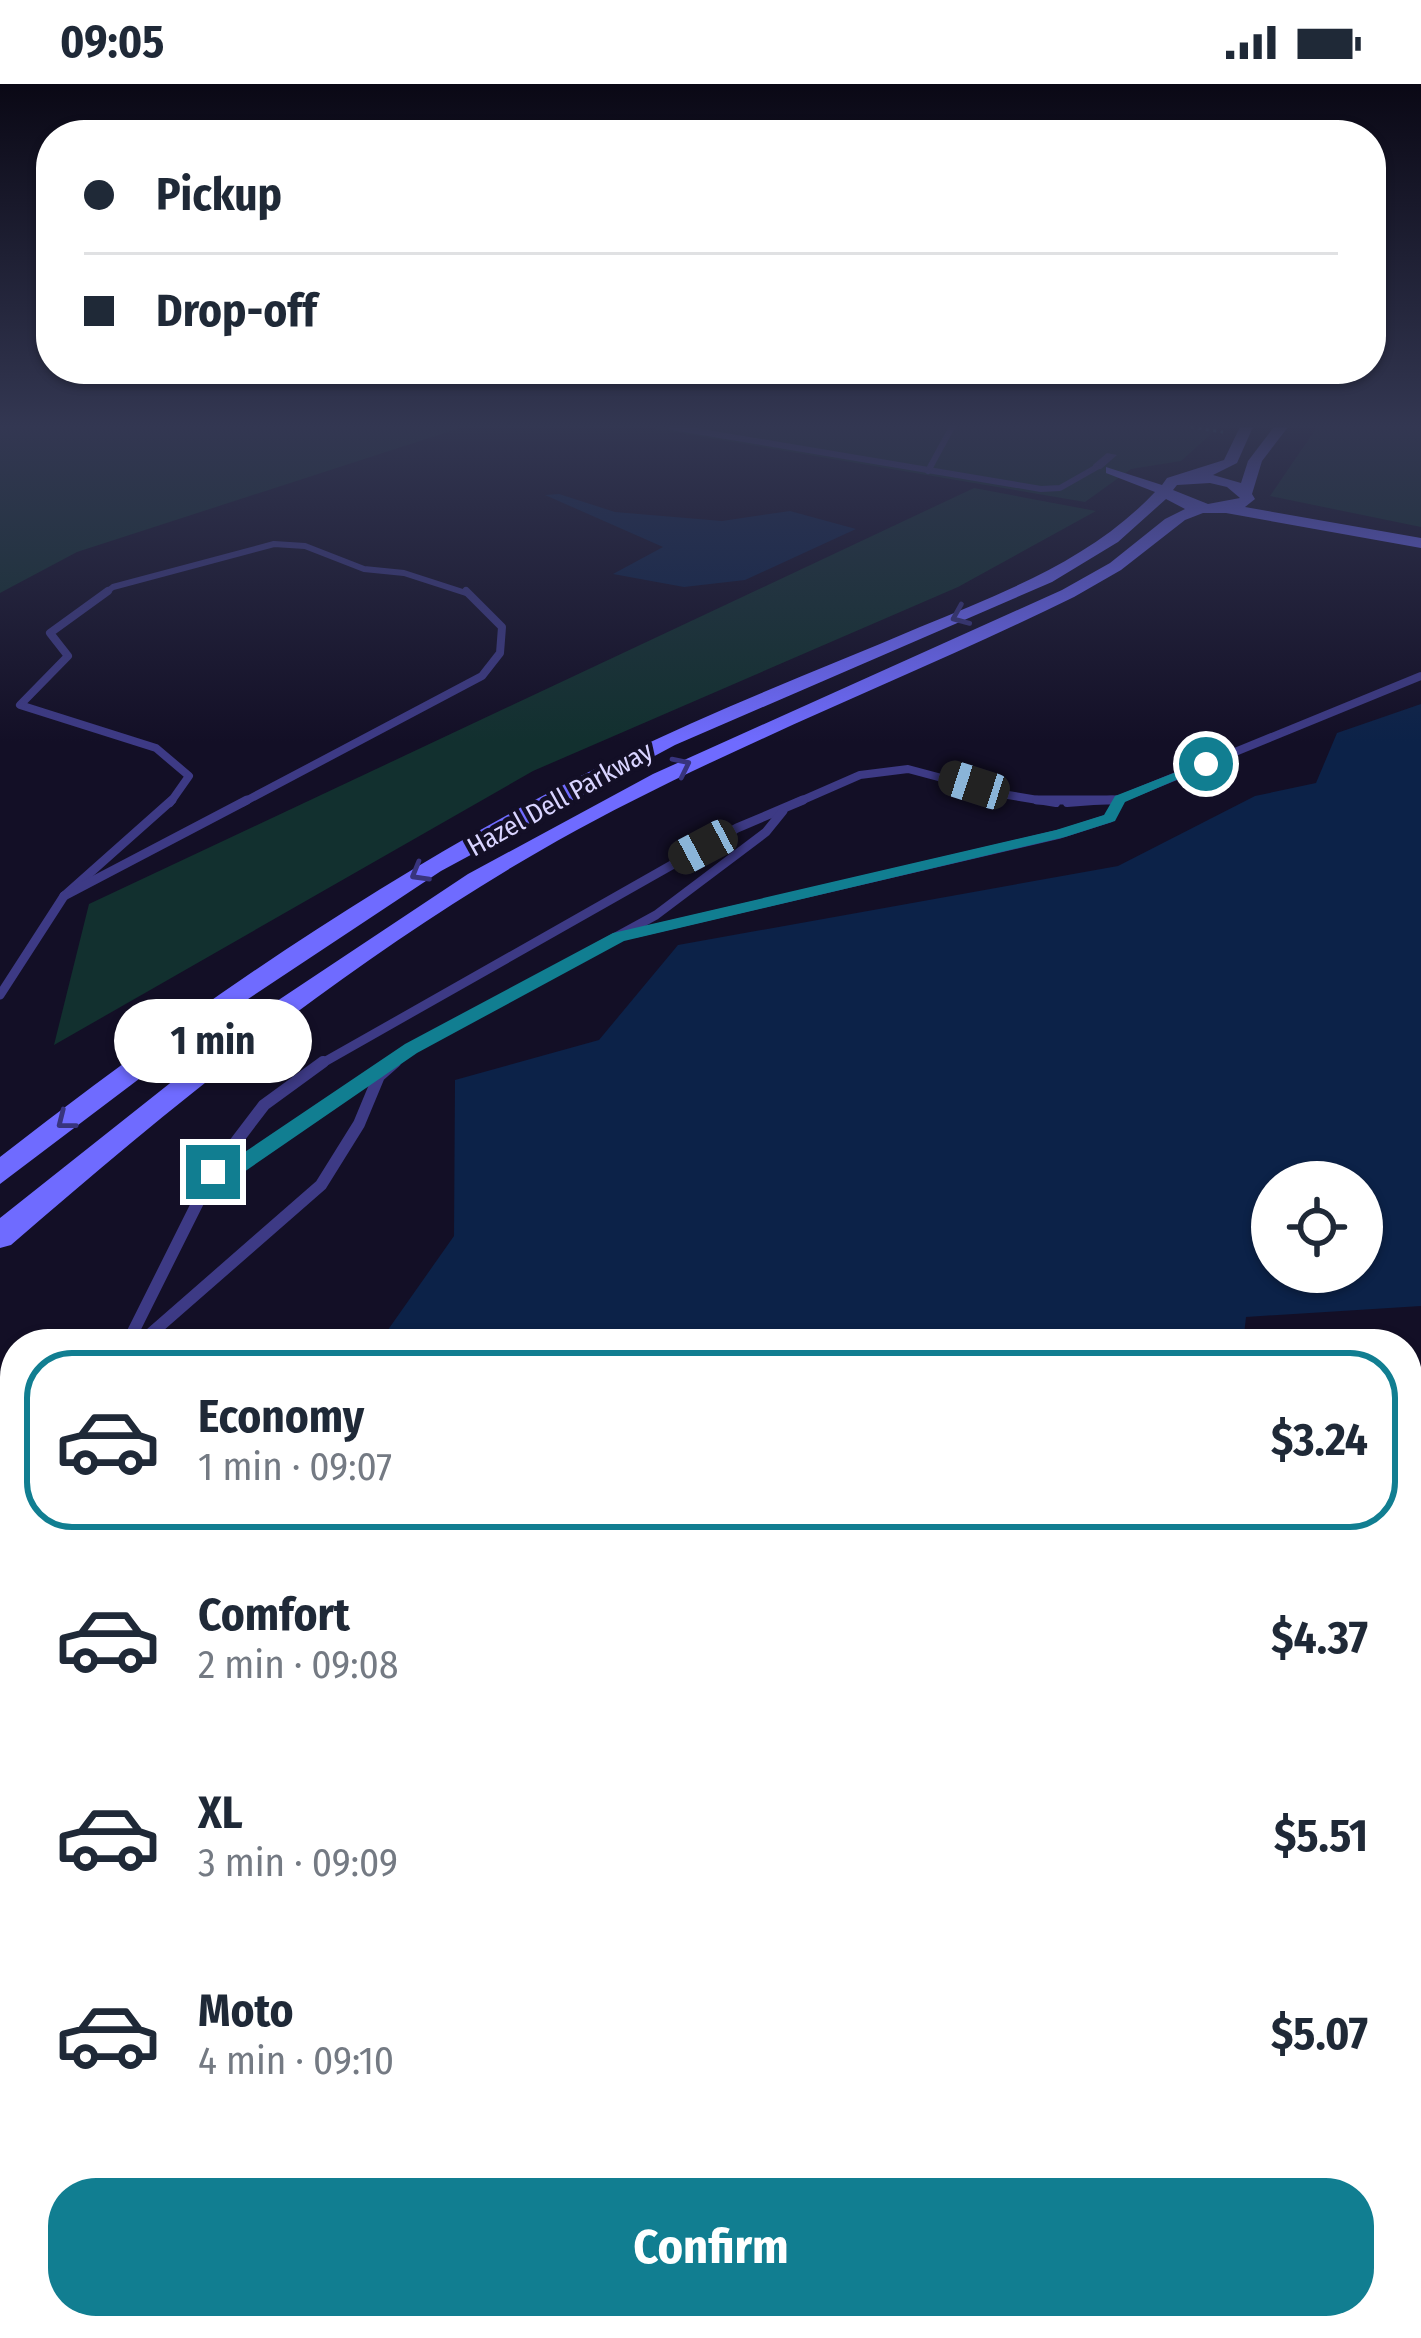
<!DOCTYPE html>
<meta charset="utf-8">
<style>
body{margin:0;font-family:"Fira Sans Condensed",sans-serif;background:#f6f6f7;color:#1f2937;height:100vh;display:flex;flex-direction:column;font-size:45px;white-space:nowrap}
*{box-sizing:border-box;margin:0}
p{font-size:39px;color:#747a83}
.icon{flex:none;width:66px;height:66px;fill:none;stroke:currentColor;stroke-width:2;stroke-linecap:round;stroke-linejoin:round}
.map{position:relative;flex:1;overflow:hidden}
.side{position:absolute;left:0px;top:1245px;width:1422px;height:1011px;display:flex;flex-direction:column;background:#fff;border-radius:48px 48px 0 0;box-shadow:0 3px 9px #0004}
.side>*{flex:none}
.banner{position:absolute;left:36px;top:36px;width:1350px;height:264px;border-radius:48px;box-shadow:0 3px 9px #0004;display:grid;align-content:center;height:264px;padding:0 48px;background:#fff}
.tools{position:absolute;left:1251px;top:1077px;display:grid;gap:24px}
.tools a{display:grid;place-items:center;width:132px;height:132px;border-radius:50%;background:#fff;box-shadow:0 3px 9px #0004;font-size:60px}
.end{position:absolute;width:54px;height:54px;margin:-27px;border:15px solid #117e91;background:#fff;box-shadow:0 0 0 6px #fff}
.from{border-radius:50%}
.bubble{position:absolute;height:84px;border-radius:42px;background:#fff;box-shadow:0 3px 9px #0004;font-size:39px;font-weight:700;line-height:84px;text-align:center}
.car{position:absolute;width:36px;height:72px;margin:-36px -18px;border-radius:15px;box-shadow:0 0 9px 3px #0007;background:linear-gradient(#222 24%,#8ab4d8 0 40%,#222 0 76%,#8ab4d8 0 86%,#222 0)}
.banner b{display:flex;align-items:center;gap:42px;height:114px;font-size:45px}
.banner b+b{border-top:3px solid #e0e1e3}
.banner i{width:30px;height:30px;background:#1f2937}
ul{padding:21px 0 0;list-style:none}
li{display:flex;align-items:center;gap:36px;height:180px;margin:0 24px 18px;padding:0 24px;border:6px solid transparent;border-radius:48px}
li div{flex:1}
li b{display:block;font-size:45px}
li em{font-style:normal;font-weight:700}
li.current{border-color:#117e91}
li>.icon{width:108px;height:108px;stroke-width:1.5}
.primary-button{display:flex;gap:24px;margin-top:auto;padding:24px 48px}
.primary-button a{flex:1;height:138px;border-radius:48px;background:#117e91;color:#fff;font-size:48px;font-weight:700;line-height:138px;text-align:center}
.status{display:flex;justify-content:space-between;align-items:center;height:84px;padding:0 60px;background:#fff;direction:ltr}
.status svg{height:33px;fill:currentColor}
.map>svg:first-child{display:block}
</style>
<div class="status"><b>09:05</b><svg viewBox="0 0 49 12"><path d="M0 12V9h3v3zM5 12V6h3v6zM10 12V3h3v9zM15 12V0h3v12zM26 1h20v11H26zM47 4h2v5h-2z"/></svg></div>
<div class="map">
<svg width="1421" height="2254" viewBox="0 0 1421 2254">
<rect width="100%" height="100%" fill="#130f26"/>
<g fill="#12302f">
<polygon points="0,343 463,343 77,468 0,509"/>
<polygon points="645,343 1219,343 1181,377 1131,385 1085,418"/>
<polygon points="1317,343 1421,343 1421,443 1270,412"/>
<polygon points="974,404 1096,427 958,503 533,687 54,961 89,820"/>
</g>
<g fill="#0c2248" fill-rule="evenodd">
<polygon points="559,410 615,428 722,437 790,427 856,445 745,496 684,503 613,490 663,463 545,411"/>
<path d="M1421,620V1222L1246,1233L1243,1260H378L454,1152L455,996L599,956L678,861L1118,782L1255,712L1316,699L1337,649ZM1362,1098V1188H1272V1098Z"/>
<polygon points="15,1869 15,2241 1407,2241 1407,2032 1421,2030 1421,2254 0,2254 0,1901"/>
</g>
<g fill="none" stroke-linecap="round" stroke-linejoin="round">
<polyline stroke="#2fb8b0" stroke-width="3" stroke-dasharray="3 4.5" stroke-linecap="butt" points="1191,343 1223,348"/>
<g stroke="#3d3a85" stroke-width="6">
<polyline points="672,343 1041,405 1060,404 1097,383"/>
<polyline points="928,387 952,343"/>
<polyline points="104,510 113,503 274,460 305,462 364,485 404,489 469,510"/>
</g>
<g stroke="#3d3a85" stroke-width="8">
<polyline points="108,507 50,549 68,572 20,621 156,664 189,692 170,719"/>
<polyline points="242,719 482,592 500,569 502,543 466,507"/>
<polyline points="796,719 860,691 908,685 1002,710 1056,719"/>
<polyline points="1067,719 1120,715 1421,592"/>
</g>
<g stroke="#3d3a85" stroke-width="9">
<polyline points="1037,716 1112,716"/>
<polyline points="64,812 172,716"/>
<polyline points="64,812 247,716"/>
<polyline points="636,849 1060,750 1110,734 1120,716"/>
<polyline points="0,911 64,812"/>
<polyline points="319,981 737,744 803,716"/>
<polyline points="392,981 411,965 656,831 766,748 783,727"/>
</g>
<g stroke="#3d3a85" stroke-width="12">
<polyline points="206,1104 382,984"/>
<polyline points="127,1260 213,1088 264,1021 323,978"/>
<polyline points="139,1260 321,1101 359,1040 379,992 395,978"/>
</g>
<polyline stroke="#3d3a85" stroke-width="15" points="0,1481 15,1459"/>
<polygon fill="#3d3a85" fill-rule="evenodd" points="1107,369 1117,371 1101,385 1093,385 1093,381"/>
<path fill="#6f6bff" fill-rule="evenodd" d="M1240,343H1253L1237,379L1213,391L1241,399L1248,377L1274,343H1288L1262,377L1252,410L1255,415L1245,423L1421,454V464L1226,429H1203L1185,436L1121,486L1074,513C903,597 723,664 557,757C359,869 183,1012 11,1161L0,1164V1134L256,931L468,790L653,690L1062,506L1110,479L1165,435L1185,425L1166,415L1118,458L1052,498L675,661L441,787L221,933L0,1100V1073C194,922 397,781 619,673C717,625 819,586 920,543C1004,508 1091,476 1155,408L1106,389V383L1162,401L1167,394L1224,376ZM1210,399L1227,403L1240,414L1208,420L1173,406L1177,401Z"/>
</g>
<defs><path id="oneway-chevron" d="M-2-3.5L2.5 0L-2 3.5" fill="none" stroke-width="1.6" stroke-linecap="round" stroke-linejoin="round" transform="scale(3)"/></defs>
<g stroke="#38347d">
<use href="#oneway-chevron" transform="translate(960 532) rotate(157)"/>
<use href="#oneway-chevron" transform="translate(682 682) rotate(-26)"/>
<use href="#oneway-chevron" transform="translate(419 789) rotate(150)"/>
<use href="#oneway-chevron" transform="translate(65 1037) rotate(142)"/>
</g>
<linearGradient id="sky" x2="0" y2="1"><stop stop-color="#0a0815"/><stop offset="0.52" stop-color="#333752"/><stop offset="1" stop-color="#333752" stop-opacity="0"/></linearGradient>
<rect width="1421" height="658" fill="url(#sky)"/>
<polygon fill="#117e91" points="1202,678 1213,680 1125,718 1115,737 1065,753 624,857 417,969 212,1110 205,1112 195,1105 207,1083 221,1084 405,960 613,849 1056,746 1104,731 1115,712"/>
<g text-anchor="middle" stroke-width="9" stroke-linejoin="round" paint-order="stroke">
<g font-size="27" fill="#d9d4ff" stroke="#130f26">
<text transform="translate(560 715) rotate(-29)" y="9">Hazel Dell Parkway</text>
</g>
</g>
</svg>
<div class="tools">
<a><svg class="icon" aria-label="locate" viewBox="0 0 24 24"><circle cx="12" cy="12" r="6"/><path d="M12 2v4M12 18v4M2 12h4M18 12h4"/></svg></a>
</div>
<i class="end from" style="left:1206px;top:680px"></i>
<i class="end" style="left:213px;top:1088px"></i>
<div class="bubble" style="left:114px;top:915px;width:198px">1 min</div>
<i class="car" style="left:974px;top:701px;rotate:288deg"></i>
<i class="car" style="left:703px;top:763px;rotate:242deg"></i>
<div class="banner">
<b><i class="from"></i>Pickup</b>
<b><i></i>Drop-off</b>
</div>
<section class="side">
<ul>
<li class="current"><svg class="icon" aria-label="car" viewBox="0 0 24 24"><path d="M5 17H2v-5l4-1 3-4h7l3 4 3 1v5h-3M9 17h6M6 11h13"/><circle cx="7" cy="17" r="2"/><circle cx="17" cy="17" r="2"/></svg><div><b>Economy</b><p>1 min · 09:07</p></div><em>$3.24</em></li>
<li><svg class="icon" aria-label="car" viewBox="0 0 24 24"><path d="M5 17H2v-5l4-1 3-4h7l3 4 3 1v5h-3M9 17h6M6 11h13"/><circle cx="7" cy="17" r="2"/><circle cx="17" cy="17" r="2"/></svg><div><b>Comfort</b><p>2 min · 09:08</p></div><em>$4.37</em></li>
<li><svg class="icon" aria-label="car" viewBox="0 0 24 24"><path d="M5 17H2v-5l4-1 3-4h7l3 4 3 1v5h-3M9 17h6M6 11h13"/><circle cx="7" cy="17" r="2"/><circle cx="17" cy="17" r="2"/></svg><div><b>XL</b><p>3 min · 09:09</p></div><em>$5.51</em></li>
<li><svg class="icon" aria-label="car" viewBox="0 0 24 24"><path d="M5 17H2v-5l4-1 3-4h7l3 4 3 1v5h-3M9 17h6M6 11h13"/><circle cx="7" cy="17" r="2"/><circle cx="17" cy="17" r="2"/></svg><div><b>Moto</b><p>4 min · 09:10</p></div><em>$5.07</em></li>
</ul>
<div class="primary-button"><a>Confirm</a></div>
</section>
</div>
